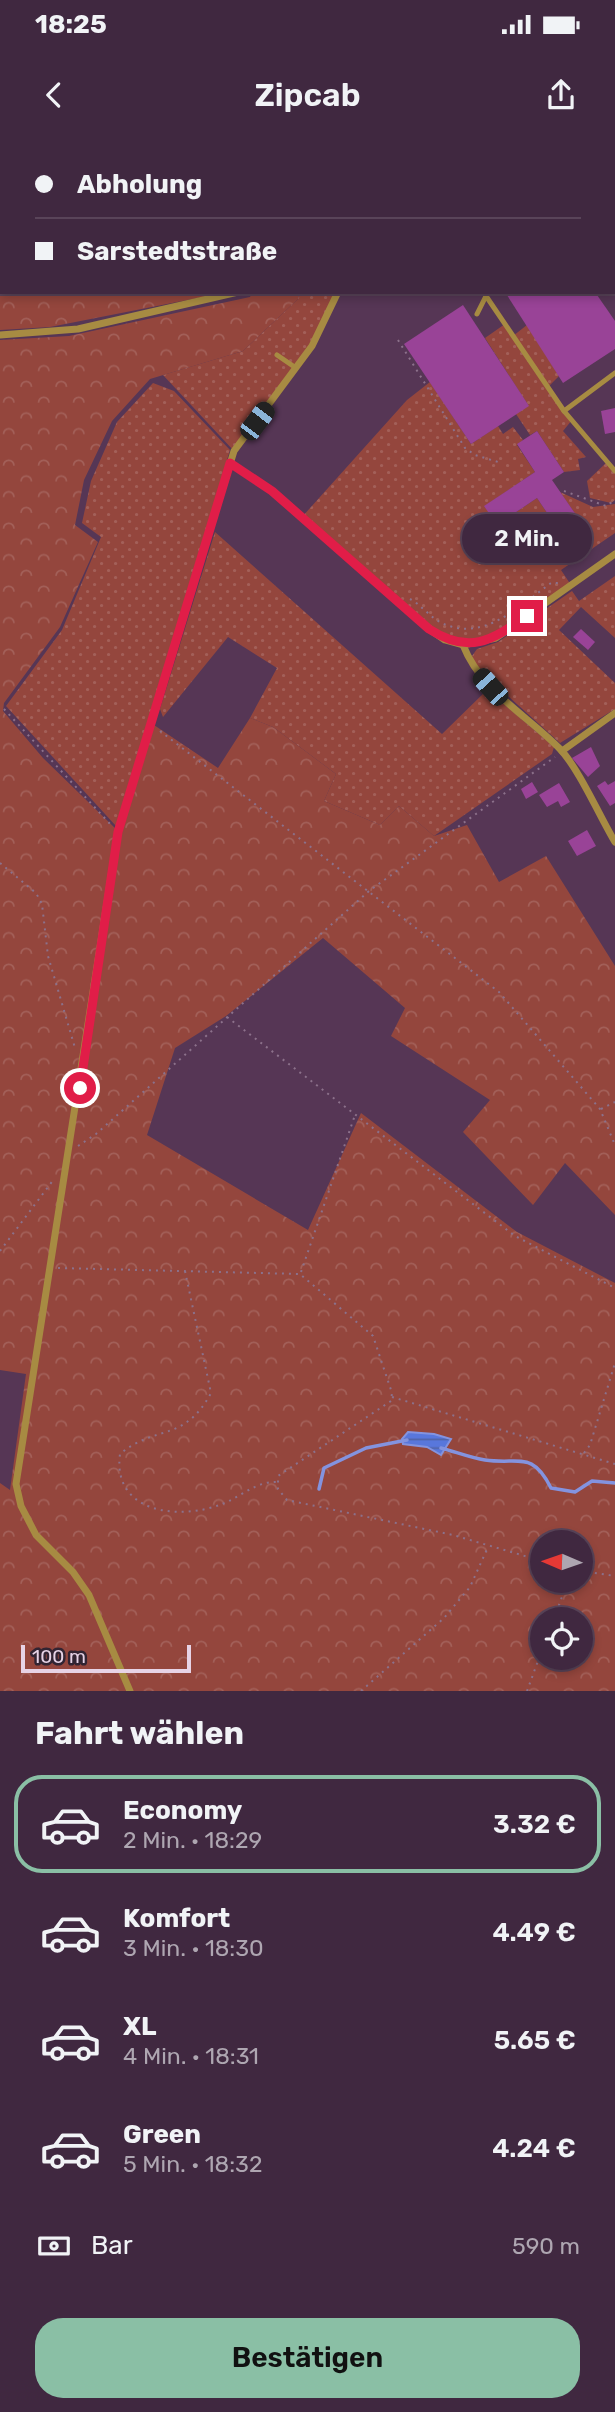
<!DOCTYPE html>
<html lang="de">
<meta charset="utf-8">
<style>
body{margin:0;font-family:Rubik,sans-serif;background:#4b344b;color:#f1f3f6;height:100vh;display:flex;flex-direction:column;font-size:26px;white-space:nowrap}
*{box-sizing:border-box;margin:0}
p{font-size:23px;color:#aea6b1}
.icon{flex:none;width:38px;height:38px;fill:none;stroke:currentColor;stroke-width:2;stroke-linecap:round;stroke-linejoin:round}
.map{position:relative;height:1551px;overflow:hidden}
.drawer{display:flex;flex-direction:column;background:#402840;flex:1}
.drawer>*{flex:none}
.banner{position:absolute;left:0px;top:0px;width:616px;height:154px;box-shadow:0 4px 10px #0003,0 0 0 2px #594459;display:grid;align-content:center;height:154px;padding:0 35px;background:#402840}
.needle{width:46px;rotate:272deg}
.fabs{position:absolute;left:530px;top:1390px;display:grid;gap:14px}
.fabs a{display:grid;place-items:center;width:63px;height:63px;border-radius:50%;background:#402840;box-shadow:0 4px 10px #0003,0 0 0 2px #594459;font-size:35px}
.scale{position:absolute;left:21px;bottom:18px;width:170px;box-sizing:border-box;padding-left:7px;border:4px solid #e7d3e6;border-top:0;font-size:19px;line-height:24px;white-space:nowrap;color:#e7d3e6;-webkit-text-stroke:5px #322432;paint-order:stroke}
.end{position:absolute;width:32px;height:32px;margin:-16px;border:9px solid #e11d48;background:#fff;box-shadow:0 0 0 4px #fff}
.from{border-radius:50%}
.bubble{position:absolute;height:49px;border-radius:24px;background:#402840;box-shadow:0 4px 10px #0003,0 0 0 2px #594459;font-size:23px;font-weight:600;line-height:49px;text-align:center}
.car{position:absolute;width:21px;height:42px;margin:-21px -10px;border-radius:9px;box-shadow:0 0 5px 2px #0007;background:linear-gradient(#222 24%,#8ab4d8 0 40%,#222 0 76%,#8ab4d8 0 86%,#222 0)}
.banner b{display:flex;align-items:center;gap:24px;height:66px;font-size:26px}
.banner b+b{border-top:2px solid #594459}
.banner i{width:18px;height:18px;background:#f1f3f6}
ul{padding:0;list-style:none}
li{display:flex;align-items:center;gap:21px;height:98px;margin:0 14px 10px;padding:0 21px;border:4px solid transparent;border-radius:28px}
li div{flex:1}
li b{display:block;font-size:26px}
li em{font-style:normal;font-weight:600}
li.current{border-color:#8abfa5}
li>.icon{width:63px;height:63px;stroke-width:1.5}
h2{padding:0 35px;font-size:32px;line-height:84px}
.pay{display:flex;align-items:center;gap:18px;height:77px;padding:0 35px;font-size:26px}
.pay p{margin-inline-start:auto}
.primary-button{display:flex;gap:14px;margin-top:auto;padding:14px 35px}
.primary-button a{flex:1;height:80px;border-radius:28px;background:#8abfa5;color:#111;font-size:28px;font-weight:600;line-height:80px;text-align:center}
.status{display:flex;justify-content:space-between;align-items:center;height:49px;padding:0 35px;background:#402840;direction:ltr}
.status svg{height:19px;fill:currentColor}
header{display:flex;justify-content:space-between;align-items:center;height:91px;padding:0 35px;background:#402840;font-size:32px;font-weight:600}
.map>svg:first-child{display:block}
</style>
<div class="status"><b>18:25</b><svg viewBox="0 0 49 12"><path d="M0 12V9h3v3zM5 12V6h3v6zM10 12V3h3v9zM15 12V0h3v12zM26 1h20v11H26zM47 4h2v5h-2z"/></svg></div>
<header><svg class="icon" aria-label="back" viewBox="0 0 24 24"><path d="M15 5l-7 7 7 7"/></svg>Zipcab<svg class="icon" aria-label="share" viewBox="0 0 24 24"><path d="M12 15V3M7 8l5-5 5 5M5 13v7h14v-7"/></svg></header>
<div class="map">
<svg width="615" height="1551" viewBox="0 0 615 1551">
<defs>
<pattern id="grass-dots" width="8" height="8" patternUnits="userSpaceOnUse" patternTransform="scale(1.75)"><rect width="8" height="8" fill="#94463d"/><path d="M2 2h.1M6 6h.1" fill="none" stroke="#a36059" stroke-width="1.8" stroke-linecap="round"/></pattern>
<pattern id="forest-crowns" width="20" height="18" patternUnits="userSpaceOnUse" patternTransform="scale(1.75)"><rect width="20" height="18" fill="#94463d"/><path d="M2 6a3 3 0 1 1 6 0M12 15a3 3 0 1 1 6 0" fill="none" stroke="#a36059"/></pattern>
<pattern id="water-rules" width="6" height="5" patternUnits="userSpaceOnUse" patternTransform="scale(1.75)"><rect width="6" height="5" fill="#5877dc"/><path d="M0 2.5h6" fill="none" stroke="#5163a7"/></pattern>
</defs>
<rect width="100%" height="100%" fill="#563655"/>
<g fill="url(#grass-dots)">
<polygon points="299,152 338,152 312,206 234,311 163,235 243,211 298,159"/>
<polygon points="505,184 513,196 527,185 559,236 548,247 572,280 563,291 586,317 578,319 580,330 564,332 537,291 530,295 516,274 528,265 485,198"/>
<path d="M430,242L471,304L498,286L503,294L513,287L523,300L517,305L535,332L485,366L497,385L537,358L562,395L581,382L560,352L593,367L615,364V393L561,430L571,445C534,472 493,514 445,500L302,377L407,260Z"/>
<polygon points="153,243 174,251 230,310 116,686 6,566 62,490 101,397 82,383 91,341 117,282"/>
<polygon points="607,322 615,331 615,360 611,363 590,358 587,341"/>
<polygon points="215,392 442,594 487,550 554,607 552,614 434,696 399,666 380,685 324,661 336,634 273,587 250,578 277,528 228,497 163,577 160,569"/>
<polygon points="615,436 615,498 581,467 559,490 615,543 615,569 560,603 476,527 472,516 477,509 498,502 572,451 579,461"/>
</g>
<g fill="url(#forest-crowns)" fill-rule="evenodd">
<polygon points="0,0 303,0 2,2 2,152 228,152 50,187 0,190"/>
<path d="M253,152H299L298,159L243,211L150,239L112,281L84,340L75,385L98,402L60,487L4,563L3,571L43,618L118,691L151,583L218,628L250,578L273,587L336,634L324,661L380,685L399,666L434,696L467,685L499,742L546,716L615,826V1075L565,1023L533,1065L463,992L490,960L391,896L405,868L323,798L226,876L175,908L147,995L308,1090L361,973L517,1092L615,1143V1551H0V1343L10,1350L26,1234L0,1230V200L69,196L250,157ZM542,1402H581V1440H542ZM542,1479H581V1517H542Z"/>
</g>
<polygon fill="url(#water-rules)" stroke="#8393df" stroke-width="2" points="408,1292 434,1294 451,1299 441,1315 427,1307 403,1304 402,1299"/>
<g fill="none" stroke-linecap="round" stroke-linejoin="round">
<g stroke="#8393df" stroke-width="3.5">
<path d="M441,1308C456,1312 471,1318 485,1320C519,1325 532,1310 551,1348L575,1352L592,1341L615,1343"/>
<polyline points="319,1349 324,1328 366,1308 407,1300"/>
</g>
</g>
<g fill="#994397">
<polygon points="505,152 595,152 615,181 615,209 563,243"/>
<polygon points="463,165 529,266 471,304 404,204"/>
<polygon points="615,268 615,292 605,294 601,271"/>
<polygon points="537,291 564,332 552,340 581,382 562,395 537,358 497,385 484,366 535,332 517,304"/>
<polygon points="581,489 595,502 588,510 573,497"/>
<polygon points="591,607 600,626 588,637 572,618"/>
<polygon points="605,641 608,645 615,641 615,663 610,666 597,646"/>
<polygon points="532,642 538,652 526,659 521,649"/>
<polygon points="559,643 570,662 561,667 558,661 547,667 539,655"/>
<polygon points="587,690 596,706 577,716 568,701"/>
</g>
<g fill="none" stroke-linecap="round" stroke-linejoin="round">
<g stroke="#8c718b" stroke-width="2" stroke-dasharray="2 5" stroke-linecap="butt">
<polyline points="431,2 431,0"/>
<polyline points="0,27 2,27"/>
<polyline points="614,119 615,120"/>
<polyline points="398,200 465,308 475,315 498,322"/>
<polyline points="564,351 606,366 615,360"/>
<path d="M410,459C420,464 429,476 440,482C482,504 518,467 551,443H558"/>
<polyline points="4,569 111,685"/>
<polyline points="160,591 499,852 600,969 615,1005"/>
<polyline points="0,723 36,753 42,764 48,816 75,908"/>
<polyline points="227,877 515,1096 615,1148"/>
<polyline points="601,969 615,962"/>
<polyline points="78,1006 96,994 369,751 555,617"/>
<polyline points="0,1111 54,1039"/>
<polyline points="58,1128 300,1134 373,1196 392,1253 391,1261 278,1336 278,1349 287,1360 453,1395 542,1421"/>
<path d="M185,1131L211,1253C184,1303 156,1284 120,1314C112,1373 179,1381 222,1364C241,1357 256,1341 277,1342"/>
<polyline points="301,1132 355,975"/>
<polyline points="392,1257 615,1324"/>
<polyline points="584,1313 590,1305 615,1223"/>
<polyline points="581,1431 615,1436"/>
<polyline points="554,1479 568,1440"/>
<polyline points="361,1551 444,1478 470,1447 488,1407"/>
<polyline points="527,1551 542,1510"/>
</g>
<g stroke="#a78b42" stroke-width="5">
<polyline points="606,0 607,2"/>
<polyline points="614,12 615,13"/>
<polyline points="486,156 564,271"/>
<polyline points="477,174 486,156 483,152"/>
<polyline points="277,215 296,228"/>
<polyline points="615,233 564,271 615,331"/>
</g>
<g stroke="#a78b42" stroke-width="7">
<polyline points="375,0 377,2"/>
<polyline points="303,2 303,0"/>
<polyline points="0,195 78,189 238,152"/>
<polyline points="230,323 272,351 429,489 445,500 463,505 496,498 615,414"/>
<path d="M463,505C481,551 527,575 560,609C579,629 600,677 615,702"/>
<polyline points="562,611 615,573"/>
<polyline points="130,1551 89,1455 73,1432 36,1395 21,1366 16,1344 118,692 234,311 312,206 338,152"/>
</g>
</g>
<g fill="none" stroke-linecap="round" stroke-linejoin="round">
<path stroke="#e11d48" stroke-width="9" d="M80,948L118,692L230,323L272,351L429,489C469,515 491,501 527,476"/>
</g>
</svg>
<div class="fabs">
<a><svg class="needle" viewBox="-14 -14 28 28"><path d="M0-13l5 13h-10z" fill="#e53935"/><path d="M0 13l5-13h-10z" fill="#aea6b1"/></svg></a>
<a><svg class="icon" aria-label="locate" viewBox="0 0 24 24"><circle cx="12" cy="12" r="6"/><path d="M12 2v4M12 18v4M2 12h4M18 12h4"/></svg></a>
</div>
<div class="scale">100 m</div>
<i class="end from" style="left:80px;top:948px"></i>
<i class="end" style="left:527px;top:476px"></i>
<div class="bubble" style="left:462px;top:374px;width:130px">2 Min.</div>
<i class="car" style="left:257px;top:281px;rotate:37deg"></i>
<i class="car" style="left:490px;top:547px;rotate:318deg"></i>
<div class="banner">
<b><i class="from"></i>Abholung</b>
<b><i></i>Sarstedtstraße</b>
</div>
</div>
<section class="drawer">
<h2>Fahrt wählen</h2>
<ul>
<li class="current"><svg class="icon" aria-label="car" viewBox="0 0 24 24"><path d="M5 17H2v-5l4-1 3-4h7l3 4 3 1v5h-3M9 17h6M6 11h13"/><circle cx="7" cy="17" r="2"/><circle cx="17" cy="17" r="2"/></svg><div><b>Economy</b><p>2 Min. · 18:29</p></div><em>3.32 €</em></li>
<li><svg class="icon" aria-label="car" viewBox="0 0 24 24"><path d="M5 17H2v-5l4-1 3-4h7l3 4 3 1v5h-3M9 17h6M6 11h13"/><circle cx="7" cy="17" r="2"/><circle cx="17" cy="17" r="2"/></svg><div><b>Komfort</b><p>3 Min. · 18:30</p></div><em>4.49 €</em></li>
<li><svg class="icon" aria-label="car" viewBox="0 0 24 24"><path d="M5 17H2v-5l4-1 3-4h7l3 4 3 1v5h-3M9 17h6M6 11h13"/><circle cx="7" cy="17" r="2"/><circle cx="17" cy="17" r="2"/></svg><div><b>XL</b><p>4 Min. · 18:31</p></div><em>5.65 €</em></li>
<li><svg class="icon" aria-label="car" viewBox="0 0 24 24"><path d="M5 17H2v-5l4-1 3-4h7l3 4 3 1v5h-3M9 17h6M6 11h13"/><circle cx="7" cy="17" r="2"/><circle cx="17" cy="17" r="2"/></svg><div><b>Green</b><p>5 Min. · 18:32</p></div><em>4.24 €</em></li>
</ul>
<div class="pay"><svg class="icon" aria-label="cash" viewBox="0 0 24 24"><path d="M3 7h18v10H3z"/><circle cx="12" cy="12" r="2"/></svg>Bar<p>590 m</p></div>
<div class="primary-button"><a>Bestätigen</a></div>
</section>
